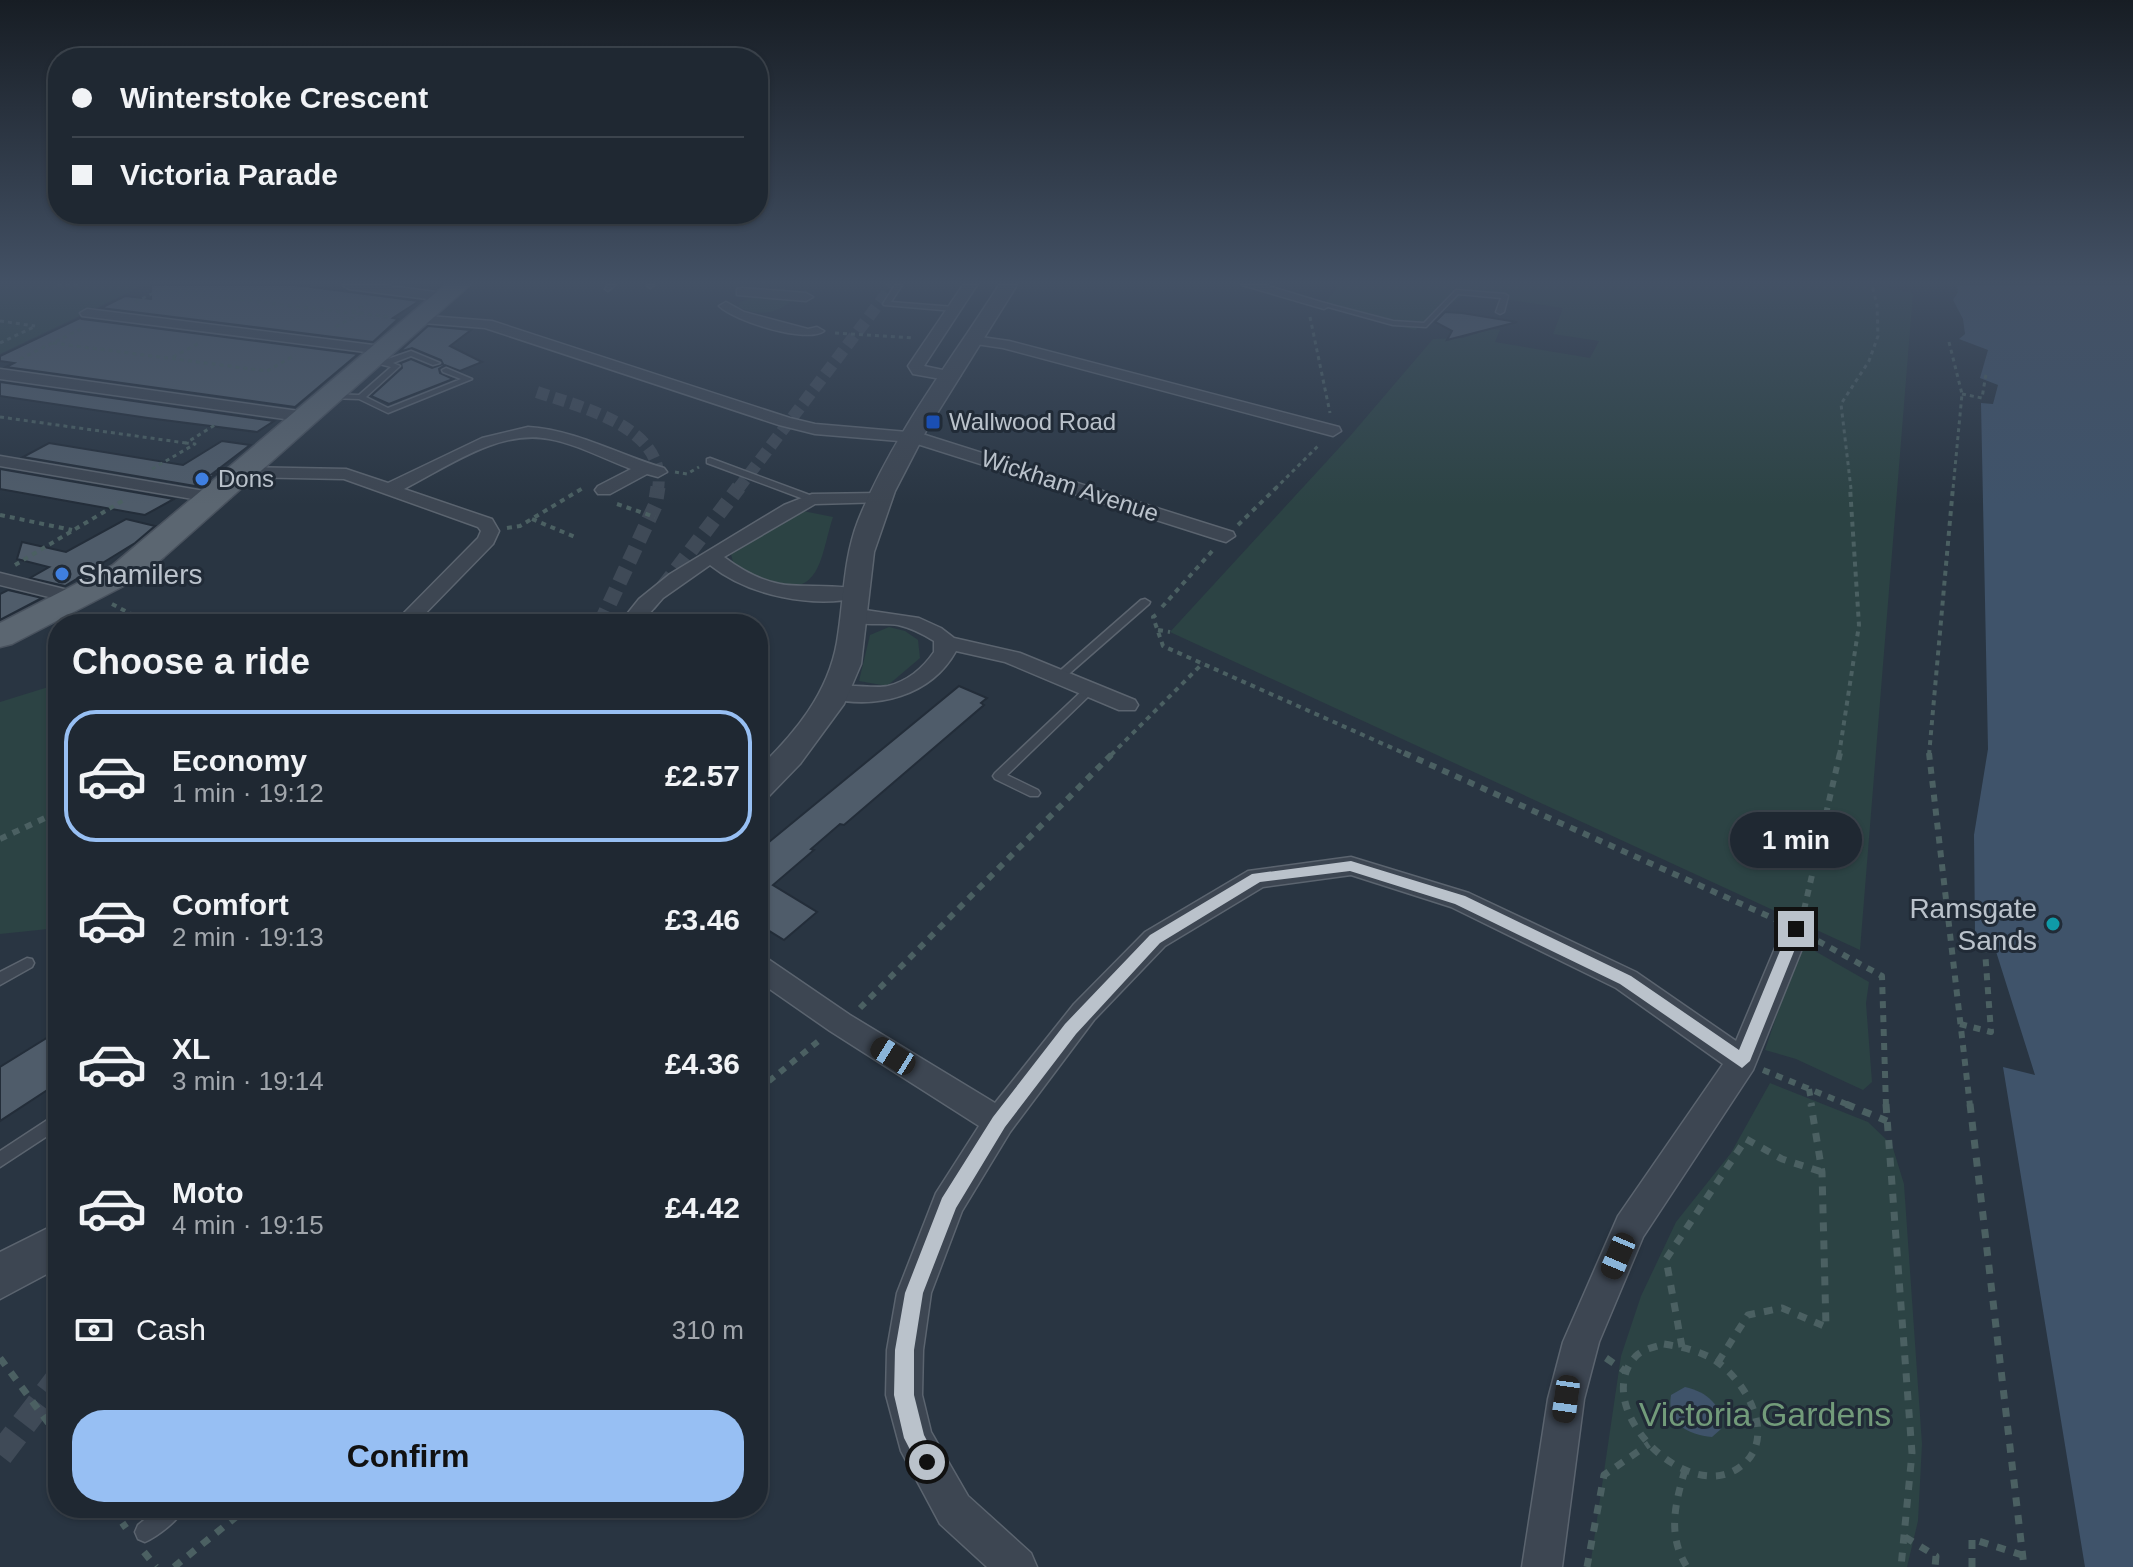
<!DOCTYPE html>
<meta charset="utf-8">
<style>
body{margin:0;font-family:Arial,sans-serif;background:#2c343e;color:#f1f3f6;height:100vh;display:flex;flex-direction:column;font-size:30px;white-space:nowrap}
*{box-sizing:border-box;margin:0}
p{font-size:26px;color:#a1a6ac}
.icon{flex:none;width:44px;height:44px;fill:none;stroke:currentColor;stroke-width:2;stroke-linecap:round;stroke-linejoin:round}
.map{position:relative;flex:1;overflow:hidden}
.panel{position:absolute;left:48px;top:614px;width:720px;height:904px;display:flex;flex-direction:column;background:#1f2832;border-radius:32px;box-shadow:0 2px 6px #0004,0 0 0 2px #3c444d}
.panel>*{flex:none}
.banner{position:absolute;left:48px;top:48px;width:720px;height:176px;border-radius:32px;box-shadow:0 2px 6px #0004,0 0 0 2px #3c444d;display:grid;align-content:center;height:176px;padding:0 24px;background:#1f2832}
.end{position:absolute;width:36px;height:36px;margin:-18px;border:10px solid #bac2cb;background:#111;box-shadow:0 0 0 4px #111}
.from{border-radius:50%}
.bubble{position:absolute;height:56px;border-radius:28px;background:#1f2832;box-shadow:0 2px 6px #0004,0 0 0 2px #3c444d;font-size:26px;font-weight:600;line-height:56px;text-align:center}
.car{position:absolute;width:24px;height:48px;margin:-24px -12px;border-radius:10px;box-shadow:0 0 6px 2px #0007;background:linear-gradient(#222 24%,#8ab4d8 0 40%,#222 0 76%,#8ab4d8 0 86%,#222 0)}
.banner b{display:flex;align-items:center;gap:28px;height:76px;font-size:30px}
.banner b+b{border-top:2px solid #3c444d}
.banner i{width:20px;height:20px;background:#f1f3f6}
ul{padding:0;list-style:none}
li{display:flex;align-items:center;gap:24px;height:132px;margin:0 16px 12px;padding:0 8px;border:4px solid transparent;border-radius:32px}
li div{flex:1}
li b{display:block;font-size:30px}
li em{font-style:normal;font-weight:600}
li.on{border-color:#97bff3}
li>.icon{width:72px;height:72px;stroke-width:1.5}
h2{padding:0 24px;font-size:36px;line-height:96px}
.pay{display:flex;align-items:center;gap:20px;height:88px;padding:0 24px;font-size:30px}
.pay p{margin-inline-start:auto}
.primary-button{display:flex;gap:16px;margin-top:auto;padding:16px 24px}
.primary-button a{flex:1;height:92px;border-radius:32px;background:#97bff3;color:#111;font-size:32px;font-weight:600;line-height:92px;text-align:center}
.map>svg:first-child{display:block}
</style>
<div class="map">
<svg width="2133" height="1567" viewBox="0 0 2133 1567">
<rect width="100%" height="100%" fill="#293542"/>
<g fill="#2c4344">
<polygon points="0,285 144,285 0,354"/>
<polygon points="1339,285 1874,285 1913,293 1860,950 1170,632 1351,435 1433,339 1463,338 1490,329 1500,330 1495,342 1590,358 1599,341 1553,334 1563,308 1466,293 1415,330 1322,307"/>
<path d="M754,297L793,299C778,314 759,317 739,307L740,302Z"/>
<path d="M798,510L833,517C821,553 821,600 773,582C759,576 744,573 733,562L731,554L737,545Z"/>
<polygon points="889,627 905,631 918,640 920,658 887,686 859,681 870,635"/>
<polygon points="58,684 58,928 0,934 0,702"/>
<polygon points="1801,943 1869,982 1866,1003 1872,1082 1863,1090 1796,1059 1765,1050"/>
<polygon points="1770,1083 1868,1122 1892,1145 1904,1184 1922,1444 1918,1521 1907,1567 1590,1567 1621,1356 1641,1296 1676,1222 1731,1153"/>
</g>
<g fill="#3f536a">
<polygon points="1957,285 2133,285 2133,1567 2085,1567 2003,1067 2035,1075 1993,942 1975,933 1974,835 1988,749 1981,403 1993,404 1998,385 1980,378 1988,350 1959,339 1965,334 1963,319 1953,300 1958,292"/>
<path d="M1685,1387C1707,1392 1723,1405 1721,1429L1712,1437C1688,1435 1666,1423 1671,1395Z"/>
</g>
<g fill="#4f5c6a" stroke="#232d39" stroke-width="2">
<polygon points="151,285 296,285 419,301 393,318 398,319 373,342 101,308 125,296 151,299"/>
<polygon points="1445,312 1462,313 1517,322 1447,340 1452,331 1435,322"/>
<polygon points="80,318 82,319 358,354 295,407 6,367 14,363 0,361 0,356"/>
<polygon points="428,326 471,330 450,346 482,362 460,371 445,365 439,369 440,373 453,379 389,404 371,396 402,368 401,363 411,359 432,368 443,364 441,360 412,348 399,352"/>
<polygon points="0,382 274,421 257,432 148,418 0,396"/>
<polygon points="222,441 250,445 212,474 216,474 195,486 23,457 49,443 183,465"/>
<polygon points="0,469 174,499 145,515 0,489"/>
<polygon points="126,519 155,526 135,543 65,586 30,578 49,567 17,559 22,542 66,552"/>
<polygon points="8,590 42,598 0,620 0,594"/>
<polygon points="959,686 987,698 981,703 984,705 844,825 840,824 811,849 814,850 773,885 817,912 784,940 758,924 758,851"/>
<polygon points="58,1031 58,1083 0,1121 0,1067"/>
</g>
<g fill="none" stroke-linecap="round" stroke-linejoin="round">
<g stroke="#3f4a57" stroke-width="12" stroke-dasharray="12 6" stroke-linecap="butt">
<path d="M537,392C580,407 668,427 658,489"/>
<polyline points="738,489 893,285"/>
</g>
<g stroke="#3f4a57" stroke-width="15" stroke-dasharray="15 8" stroke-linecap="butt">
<polyline points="600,624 655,506 658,487"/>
<polyline points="635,624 739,487"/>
</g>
<polyline stroke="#3f4a57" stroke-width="26" stroke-dasharray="26 13" stroke-linecap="butt" points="0,1455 58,1379"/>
<defs>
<g id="service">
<polygon points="608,285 615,285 608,291 605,289"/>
<polygon points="647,285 654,285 650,288"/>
<polygon points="895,285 902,285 891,302 954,307 958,309 954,311 884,305 883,304"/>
<polygon points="1456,290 1505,294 1508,296 1504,312 1500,314 1496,312 1501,298 1458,294 1426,327 1393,325 1321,305 1324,303 1393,321 1424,323"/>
<polygon points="411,351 440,363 433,365 411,356 393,363 400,366 366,397 388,408 461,379 443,372 442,370 446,368 472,379 388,413 359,399 329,398 325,396 329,394 359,395 391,367 368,361 368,357 385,360"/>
<polygon points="710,458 815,497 817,499 812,502 809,501 707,463 707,459"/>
<polygon points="1145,599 1150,602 1149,604 1062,680 1054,680 1053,678 1054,676 1141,600"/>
<polygon points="1089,687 1093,688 1095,690 1093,692 1007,775 1038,790 1040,793 1038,796 1030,796 995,779 993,776 995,773 1085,688"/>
<polygon points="27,958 32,959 34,963 32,967 0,985 0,972"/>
<polygon points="58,1113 58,1129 0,1167 0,1151"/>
<path d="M159,1508H184C178,1521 158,1536 145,1542L138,1539L135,1532L138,1525Z"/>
</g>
<g id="minor">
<polygon points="342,285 382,285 443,293 450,297 443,301 349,289"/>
<polygon points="963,285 977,285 924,366 957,373 960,376 952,381 913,374 908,366"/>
<polygon points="1242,285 1265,285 1331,305 1324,309"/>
<polygon points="742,288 806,293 813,297 806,301 737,295 737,289"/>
<path d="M726,302L744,312L808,329L817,327L824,331C807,344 734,321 719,306Z"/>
<polygon points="87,309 381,346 388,350 381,354 82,316 80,313"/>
<polygon points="416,315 492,321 790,418 815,424 919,433 1233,532 1235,536 1226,542 1219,540 911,442 815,434 779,425 485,328 411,322 409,319"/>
<polygon points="974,336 1009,341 1339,427 1341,431 1333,436 1003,348 969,343 969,337"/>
<polygon points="0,369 306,412 314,417 306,422 0,379"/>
<path d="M528,427C576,430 619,455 664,468L667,472L658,477L647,474L610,494H598L595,490L598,486L631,469C604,459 577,444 549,439C499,429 447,467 404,489L492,519L499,531L493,544L415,624H393L478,538L481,531L478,527L344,479L245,477L236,472L245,467L346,469L388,483L482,438Z"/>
<polygon points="0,456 216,493 225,498 216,503 0,466"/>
<path d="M880,493L886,494L889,498L886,502L815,504L724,557C740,569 759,580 780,584C798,588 856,583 865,593L862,597C813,609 749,596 710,565L663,598L640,624H619L639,599L670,574L784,505L812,494Z"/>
<polygon points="0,573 84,594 87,598 77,604 0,585"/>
<path d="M865,610L919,618L941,628L954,638L1020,653L1135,700L1138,705L1135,710H1119L1005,662L956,651C931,696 877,710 828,698L825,693C836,679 870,690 888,686C908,681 923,668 934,652V641C923,634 911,628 898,625C882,622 853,628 842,616L845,612Z"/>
<polygon points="306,614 345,618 355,624 298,624 296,620 299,616"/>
<polygon points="1351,857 1469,893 1636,972 1736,1041 1786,922 1796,919 1806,922 1810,929 1753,1070 1643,1237 1599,1342 1584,1399 1562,1567 1522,1567 1548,1399 1563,1342 1618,1216 1723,1064 1616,988 1451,907 1351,875 1263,887 1165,946 1094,1020 1010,1132 962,1211 931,1293 923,1350 922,1395 931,1432 968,1496 1031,1553 1037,1567 987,1567 940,1524 901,1451 886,1395 887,1350 897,1293 936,1193 979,1126 830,1031 758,981 758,956 768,959 850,1015 995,1103 1074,1004 1145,932 1248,871"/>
</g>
<g id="tertiary">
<path d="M999,285H1017L926,431L895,491L874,552L861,664L844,704L800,764L769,796L758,799V769C795,733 828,694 837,642C844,601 843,560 858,521C892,436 950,362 999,285Z"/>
<polygon points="58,1223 58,1268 0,1299 0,1252"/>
</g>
<polygon id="primary" points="445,285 470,285 164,557 137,579 12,644 0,647 0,623 113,565"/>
</defs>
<use href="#service" stroke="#5b646f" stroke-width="3"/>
<use href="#minor" stroke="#5b646f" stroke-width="3"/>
<use href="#tertiary" stroke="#5b646f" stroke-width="3"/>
<use href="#primary" stroke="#49525e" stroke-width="3"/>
<g stroke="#4b6062" stroke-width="3" stroke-dasharray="4 4" stroke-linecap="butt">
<polyline points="58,285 82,285"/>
<polyline points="161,290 350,313"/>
<polyline points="135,302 170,285"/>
<polyline points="360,313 388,317"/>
<polyline points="1310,317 1330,413"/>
<polyline points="0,321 35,326"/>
<polyline points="336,327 360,313 350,313 367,303"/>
<polyline points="835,333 913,338"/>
<polyline points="1949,342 1962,394 1953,489"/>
<polyline points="0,343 36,326"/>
<polyline points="53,343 267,371 295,355"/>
<polyline points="173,357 199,343"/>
<polyline points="20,359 83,328"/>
<polyline points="1962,394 1982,398 1986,374"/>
<polyline points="0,417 186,443"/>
<polyline points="152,469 195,444 186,443 218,423"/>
<polyline points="675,472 687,474 699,467"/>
<polyline points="1275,489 1319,445"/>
<polyline points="1851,489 1841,404 1869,361 1878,336 1877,305 1872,285"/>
</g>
<g stroke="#4b6062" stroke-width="4" stroke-dasharray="5 5" stroke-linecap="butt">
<polyline points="617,504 655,517"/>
<polyline points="0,515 72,530"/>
<polyline points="532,519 575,537"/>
<polyline points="1238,525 1277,487"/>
<polyline points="507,528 520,526 583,488"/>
<polyline points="15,565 124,500"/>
<polyline points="112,604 150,624"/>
<polyline points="1162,607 1214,549"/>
<polyline points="1156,615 1153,617 1163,646 1408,755"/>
<polyline points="1158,630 1170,632"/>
<polyline points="1111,755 1203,663"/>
<polyline points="1839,755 1859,625 1850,487"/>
<polyline points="1929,755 1953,487"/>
</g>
<g stroke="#4b6062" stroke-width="6" stroke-dasharray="7 7" stroke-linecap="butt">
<polyline points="1404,753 1777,920"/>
<polyline points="1929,753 1970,1106"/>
<polyline points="0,839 58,812"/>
<polyline points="1804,910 1840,753"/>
<polyline points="1818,941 1882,976 1886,1106"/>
<polyline points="860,1008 1113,753"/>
<polyline points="1960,1024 1991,1032 1984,937"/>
<polyline points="1763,1070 1851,1106"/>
<polyline points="1809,1089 1812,1106"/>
<polyline points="758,1090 821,1039"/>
</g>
<g stroke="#4b6062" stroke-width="7" stroke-dasharray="9 9" stroke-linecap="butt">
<polyline points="1846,1104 1887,1121"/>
<polyline points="1886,1104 1912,1453 1901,1567"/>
<polyline points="1970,1104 2024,1567"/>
<path d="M1664,1344C1682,1347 1701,1351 1716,1361C1748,1383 1780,1442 1737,1469C1684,1503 1589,1406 1636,1356C1643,1349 1655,1347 1664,1344Z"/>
<polyline points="1682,1347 1666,1259 1746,1139 1782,1159 1822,1172"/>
<polyline points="0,1358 58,1436"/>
<polyline points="1606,1358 1625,1371"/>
<polyline points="1718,1362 1748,1315 1782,1308 1826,1327 1822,1172 1811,1104"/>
<path d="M1685,1470C1675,1504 1667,1535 1687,1567"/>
<polyline points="112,1508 126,1528"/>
<polyline points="1905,1537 1936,1556 1935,1567"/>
<polyline points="144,1552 156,1567"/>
<polyline points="174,1567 247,1508"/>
<polyline points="1587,1567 1604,1475 1649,1444"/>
<polyline points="1972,1567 1972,1539 2022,1555"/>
</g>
<use href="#service" fill="#3d4652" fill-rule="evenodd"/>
<use href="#minor" fill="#3d4652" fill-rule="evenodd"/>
<use href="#tertiary" fill="#3d4652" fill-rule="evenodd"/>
<use href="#primary" fill="#5b6671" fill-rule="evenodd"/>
</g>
<linearGradient id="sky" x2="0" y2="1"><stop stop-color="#171d24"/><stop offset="0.56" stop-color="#435165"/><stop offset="1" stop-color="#435165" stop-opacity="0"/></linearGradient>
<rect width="2133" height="505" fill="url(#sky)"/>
<polygon fill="#bac2cb" points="1351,861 1465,896 1631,976 1739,1050 1789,929 1796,923 1803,929 1750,1061 1742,1068 1620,984 1455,904 1350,871 1260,882 1160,943 1076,1034 1005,1127 956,1208 923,1293 914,1350 914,1395 924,1435 938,1462 935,1469 927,1472 920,1469 904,1438 894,1395 895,1350 905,1293 942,1198 993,1117 1065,1024 1150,935 1252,874"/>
<rect fill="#1a4fb4" stroke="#212b37" stroke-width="3" x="925" y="414" width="16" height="16" rx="4"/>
<g fill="#3f7fe0" stroke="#212b37" stroke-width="3">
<circle cx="202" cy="479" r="8"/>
<circle cx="62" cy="574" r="8"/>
</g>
<circle fill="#0f9aa8" stroke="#212b37" stroke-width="3" cx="2053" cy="924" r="8"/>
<g text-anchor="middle" stroke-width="6" stroke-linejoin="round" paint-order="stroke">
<g font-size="24" fill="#bac2cb" stroke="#212b37" text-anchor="start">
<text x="949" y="430">Wallwood Road</text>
<text x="218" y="487">Dons</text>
</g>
<g font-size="24" fill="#bac2cb" stroke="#212b37">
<text transform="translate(1070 486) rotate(18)" y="8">Wickham Avenue</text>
</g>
<g font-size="28" fill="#bac2cb" stroke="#212b37" text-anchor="start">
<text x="78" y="584">Shamilers</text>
<text x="2037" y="918" text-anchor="end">Ramsgate<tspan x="2037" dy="32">Sands</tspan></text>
</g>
<g font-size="34" fill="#729b7a" stroke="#212b37">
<text x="1765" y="1426">Victoria Gardens</text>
</g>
</g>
</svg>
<i class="end from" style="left:927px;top:1462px"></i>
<i class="end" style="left:1796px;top:929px"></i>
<div class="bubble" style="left:1730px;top:812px;width:132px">1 min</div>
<i class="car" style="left:893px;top:1056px;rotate:302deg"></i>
<i class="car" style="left:1618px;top:1256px;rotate:203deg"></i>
<i class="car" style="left:1566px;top:1399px;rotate:188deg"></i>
<div class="banner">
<b><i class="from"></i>Winterstoke Crescent</b>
<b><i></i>Victoria Parade</b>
</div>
<section class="panel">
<h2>Choose a ride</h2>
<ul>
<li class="on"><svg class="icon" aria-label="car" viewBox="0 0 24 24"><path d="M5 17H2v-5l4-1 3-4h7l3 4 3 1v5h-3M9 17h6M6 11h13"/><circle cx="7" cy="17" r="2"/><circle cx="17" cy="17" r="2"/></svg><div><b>Economy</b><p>1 min · 19:12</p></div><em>£2.57</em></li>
<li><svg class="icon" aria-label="car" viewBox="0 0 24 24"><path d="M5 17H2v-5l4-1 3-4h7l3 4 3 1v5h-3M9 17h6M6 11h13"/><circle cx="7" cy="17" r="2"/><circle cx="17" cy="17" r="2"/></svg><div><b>Comfort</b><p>2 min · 19:13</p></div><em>£3.46</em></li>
<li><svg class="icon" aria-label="car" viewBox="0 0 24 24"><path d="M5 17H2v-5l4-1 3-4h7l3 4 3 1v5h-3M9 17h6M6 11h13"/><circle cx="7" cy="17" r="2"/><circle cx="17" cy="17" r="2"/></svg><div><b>XL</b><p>3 min · 19:14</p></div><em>£4.36</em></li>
<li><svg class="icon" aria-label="car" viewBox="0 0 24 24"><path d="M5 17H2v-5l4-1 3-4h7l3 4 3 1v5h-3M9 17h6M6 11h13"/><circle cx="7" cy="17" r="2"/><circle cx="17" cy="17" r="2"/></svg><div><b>Moto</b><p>4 min · 19:15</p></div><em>£4.42</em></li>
</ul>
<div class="pay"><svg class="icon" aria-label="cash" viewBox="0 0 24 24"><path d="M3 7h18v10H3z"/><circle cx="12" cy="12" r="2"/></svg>Cash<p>310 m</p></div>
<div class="primary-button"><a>Confirm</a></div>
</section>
</div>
